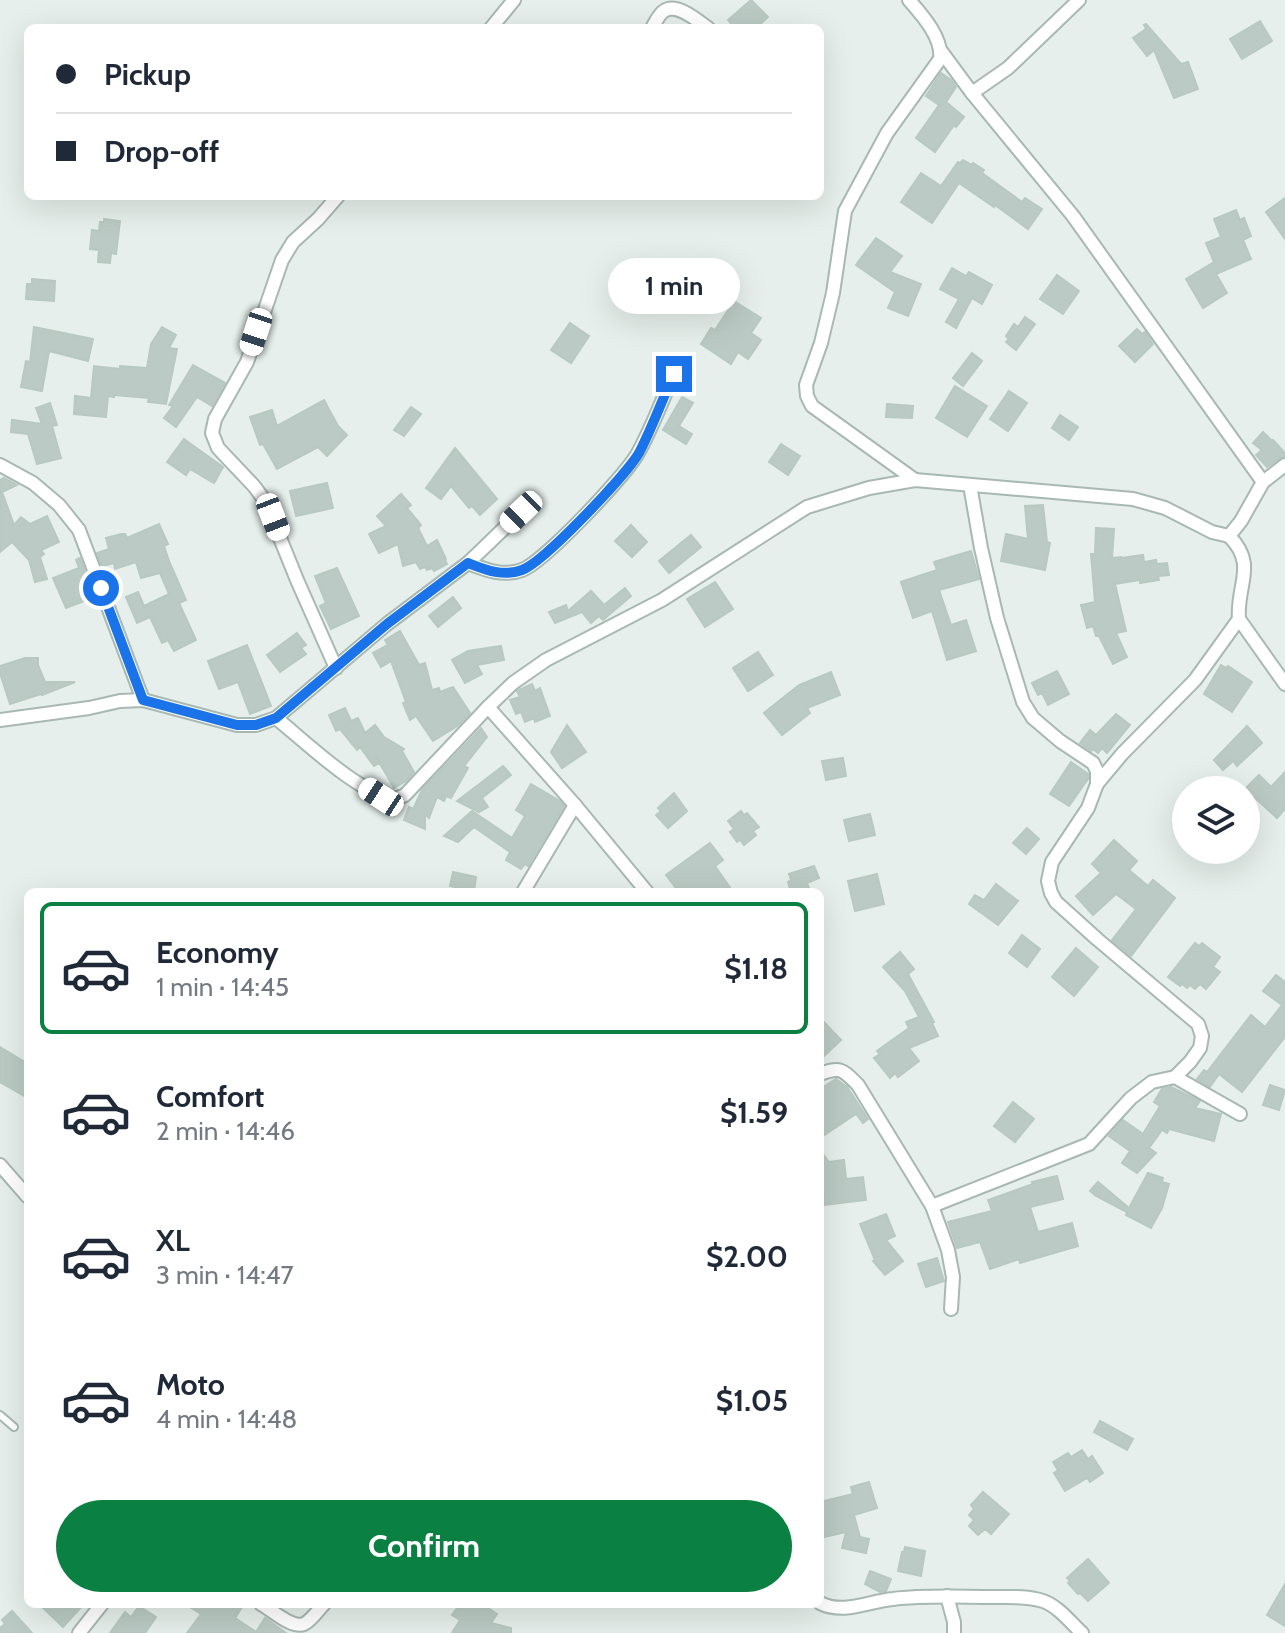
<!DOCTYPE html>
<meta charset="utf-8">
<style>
body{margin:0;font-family:Cabin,sans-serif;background:#f2f2f3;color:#1f2937;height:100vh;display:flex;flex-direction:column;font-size:30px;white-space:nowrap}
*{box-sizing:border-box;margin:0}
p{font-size:26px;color:#747a83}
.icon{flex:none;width:44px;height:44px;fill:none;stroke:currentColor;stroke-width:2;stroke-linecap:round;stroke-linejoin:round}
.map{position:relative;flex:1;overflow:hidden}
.side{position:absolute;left:24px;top:888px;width:800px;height:720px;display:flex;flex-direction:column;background:#fff;border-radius:12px;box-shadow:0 8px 32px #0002}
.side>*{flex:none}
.guide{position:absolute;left:24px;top:24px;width:800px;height:176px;border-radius:12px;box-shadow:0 8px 32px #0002;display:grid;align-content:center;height:176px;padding:0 32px;background:#fff}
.controls{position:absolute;left:1172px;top:776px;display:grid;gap:16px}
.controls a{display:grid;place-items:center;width:88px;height:88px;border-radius:50%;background:#fff;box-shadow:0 8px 32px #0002;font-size:40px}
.end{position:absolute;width:36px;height:36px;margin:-18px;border:10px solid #1a73e8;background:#fff;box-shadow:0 0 0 4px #fff}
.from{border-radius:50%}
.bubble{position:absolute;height:56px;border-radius:28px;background:#fff;box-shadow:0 8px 32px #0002;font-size:26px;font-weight:700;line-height:56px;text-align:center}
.car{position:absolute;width:24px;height:48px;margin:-24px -12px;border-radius:10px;box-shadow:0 0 6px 2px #0007;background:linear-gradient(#fff 24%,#345 0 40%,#fff 0 76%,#345 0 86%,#fff 0)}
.guide b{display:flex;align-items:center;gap:28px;height:76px;font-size:30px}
.guide b+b{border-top:2px solid #e0e1e3}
.guide i{width:20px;height:20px;background:#1f2937}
ul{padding:14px 0 0;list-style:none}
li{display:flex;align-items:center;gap:24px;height:132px;margin:0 16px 12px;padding:0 16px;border:4px solid transparent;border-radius:12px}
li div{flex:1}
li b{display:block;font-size:30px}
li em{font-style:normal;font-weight:700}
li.selected{border-color:#0b8043}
li>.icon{width:72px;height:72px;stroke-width:1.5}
.cta{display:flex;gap:16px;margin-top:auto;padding:16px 32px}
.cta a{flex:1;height:92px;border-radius:48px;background:#0b8043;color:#fff;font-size:32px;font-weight:700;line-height:92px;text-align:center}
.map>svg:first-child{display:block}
</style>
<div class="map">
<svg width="1285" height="1633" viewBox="0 0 1285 1633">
<rect width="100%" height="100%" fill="#e6efeb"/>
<g fill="#bbcac4" stroke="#b8c9c2" stroke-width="2">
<polygon points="751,0 768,17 756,28 735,28 728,20"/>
<polygon points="1260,21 1272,41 1242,59 1230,39"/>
<polygon points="1146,24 1181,64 1188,62 1198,89 1174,98 1154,50 1147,56 1133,38 1146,29 1144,25"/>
<polygon points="941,73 951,80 956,87 946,102 964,117 956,127 954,125 935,152 916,138 939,105 926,96"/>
<polygon points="963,160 972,165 973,163 984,170 982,173 1022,202 1025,198 1042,209 1028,229 995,205 994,207 959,183 932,223 901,202 921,173 941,186 958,162 960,163"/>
<polygon points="1285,198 1285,239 1266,212"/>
<polygon points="1236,210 1240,220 1244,218 1251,236 1243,240 1251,259 1216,274 1227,293 1203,308 1186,279 1214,262 1206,243 1221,237 1214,219"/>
<polygon points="104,219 120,221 116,254 111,253 110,263 98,262 99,250 90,249 92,230 99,231 100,222 104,222"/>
<polygon points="876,238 902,256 890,272 921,284 908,316 888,308 895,292 856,265"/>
<polygon points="952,268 966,276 969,272 992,285 982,304 972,298 956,328 946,322 959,299 940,289"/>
<polygon points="1057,275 1079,291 1063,314 1040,299"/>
<polygon points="32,279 55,281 54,301 26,299 27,284 32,284"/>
<polygon points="734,301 761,318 751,333 761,340 748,359 738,352 731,364 701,344 711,328 715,330"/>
<polygon points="1025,317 1035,324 1016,350 1006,342 1009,339 1006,336 1014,324 1018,327"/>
<polygon points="570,323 589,336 571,363 551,350"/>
<polygon points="34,327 93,339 88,361 49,351 42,391 21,387 26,361 30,362"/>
<polygon points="162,327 176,335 169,348 177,349 166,404 148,402 149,398 114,395 114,397 108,396 106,417 74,414 75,396 91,398 94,366 120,369 120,366 147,368 151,344"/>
<polygon points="1137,329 1142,334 1145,332 1153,344 1135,362 1119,346"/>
<polygon points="972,353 982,361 963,386 953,378"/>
<polygon points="193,365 225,383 212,406 197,397 176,427 164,418 173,406 169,405"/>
<polygon points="955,386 987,406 967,437 936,418"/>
<polygon points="1009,391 1027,403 1008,431 990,419"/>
<polygon points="682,397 693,403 679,426 692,434 686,444 663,430"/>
<polygon points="324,400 338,426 347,435 327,456 318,447 277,469 263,444 260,445 250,417 272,410 277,426"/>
<polygon points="50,403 57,425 52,426 61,458 37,464 28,434 11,432 12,420 42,424 36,408"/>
<polygon points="887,404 913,406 912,418 886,417"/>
<polygon points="411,407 421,414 404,436 394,430"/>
<polygon points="1060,415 1078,427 1069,440 1052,428"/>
<polygon points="1263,432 1272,441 1273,440 1285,453 1285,456 1280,458 1267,467 1256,455 1262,450 1253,443"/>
<polygon points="184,439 223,467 214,483 190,469 186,475 167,462"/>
<polygon points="781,444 800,456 788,475 769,462"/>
<polygon points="455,448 497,499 480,515 472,506 469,508 451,486 441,499 426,488"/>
<polygon points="4,478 17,485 2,492 14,525 21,517 30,524 47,516 59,542 41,550 44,554 40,557 47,579 35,582 29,560 12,542 0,552 0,480"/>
<polygon points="327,483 333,508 296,516 290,491"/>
<polygon points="401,494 411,505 407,508 421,525 418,528 427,546 437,540 446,559 445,560 447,564 434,571 432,568 427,570 425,567 420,569 416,562 403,566 398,544 379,553 369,534 386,526 377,516"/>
<polygon points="1043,505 1047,542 1050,543 1045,570 1001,561 1006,534 1028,539 1025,506"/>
<polygon points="159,524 168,544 164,546 169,561 186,600 179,603 196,640 174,651 168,640 162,643 150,617 137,623 126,597 138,592 144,606 169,594 160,573 141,578 136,562 115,569 114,563 102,566 97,553 109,549 106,538 121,534 125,534 127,538"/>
<polygon points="631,525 647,542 632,557 615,541"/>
<polygon points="1096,528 1114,529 1112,558 1121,557 1121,558 1143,555 1144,562 1156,560 1157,564 1167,563 1169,575 1158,576 1159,580 1140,583 1140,580 1115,584 1126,631 1116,633 1127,657 1113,664 1099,636 1096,636 1093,626 1087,628 1081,605 1095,602 1091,554 1095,554"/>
<polygon points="691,535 701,547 669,573 659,561"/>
<polygon points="971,551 979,579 939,590 951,625 966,620 976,651 947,660 932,611 913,618 901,582 937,570 934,562"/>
<polygon points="80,558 95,597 66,608 53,578 79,568 76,560"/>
<polygon points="337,568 359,616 331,629 320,606 326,603 315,576"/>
<polygon points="715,582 733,609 705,627 687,599"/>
<polygon points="625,588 631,596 603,620 599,616 591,623 582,612 555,623 549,612 566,605 568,611 591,591 604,605"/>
<polygon points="453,597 461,608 438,627 429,616"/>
<polygon points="400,631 419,665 425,663 432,690 439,688 440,692 453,687 470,713 459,725 433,741 416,716 410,720 403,703 406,702 391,661 381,667 373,653 388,645 385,640"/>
<polygon points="297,633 306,645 301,648 306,654 280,672 267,655"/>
<polygon points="247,645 271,706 250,714 238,682 219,689 208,661"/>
<polygon points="501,646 504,660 477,665 482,674 465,683 452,660 468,651"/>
<polygon points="758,652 773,675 748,691 733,668"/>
<polygon points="25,658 38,658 38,665 45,682 75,682 42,695 41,694 10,704 0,673 0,666"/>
<polygon points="1221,665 1226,668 1228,666 1252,682 1232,712 1204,694"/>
<polygon points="1057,671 1069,694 1048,705 1042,693 1038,695 1032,683"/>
<polygon points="831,672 840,695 807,708 810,713 782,735 764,713 799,685"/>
<polygon points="532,684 535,691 540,688 550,716 535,722 534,718 525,722 521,712 516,714 510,700 520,697 517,691 519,690"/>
<polygon points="345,708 351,721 358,718 365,733 375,725 384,737 404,749 402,751 414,772 406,781 394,788 375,755 379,763 374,766 360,747 357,750 340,729 336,731 329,715"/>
<polygon points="1116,714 1130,725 1107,753 1102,748 1098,753 1093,749 1091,751 1080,743 1090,730 1096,735"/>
<polygon points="567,725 586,752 562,768 551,752"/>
<polygon points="1247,726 1262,743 1237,766 1233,761 1223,770 1214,760"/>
<polygon points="481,728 487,737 464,766 468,768 451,798 446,796 444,801 437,797 429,818 425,814 425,829 404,820 409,807 413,809 422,790"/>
<polygon points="843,758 846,776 826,780 822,761"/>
<polygon points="1071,762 1088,774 1088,779 1069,806 1050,794"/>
<polygon points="503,766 511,775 482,798 488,807 479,812 457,801"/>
<polygon points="1285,772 1285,809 1277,818 1254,797 1246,805 1246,788 1259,775 1271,787"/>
<polygon points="531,784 560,801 564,806 528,866 525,864 521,869 506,860 510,852 474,827 458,842 444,836 472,811 512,838 525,816 516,810"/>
<polygon points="674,793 687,811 668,828 656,815 661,811 658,808"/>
<polygon points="741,811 744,815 747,813 759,827 753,831 756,835 744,845 740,840 737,842 730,832 734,829 728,821"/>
<polygon points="870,814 875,835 849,841 844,820"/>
<polygon points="1027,828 1039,839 1026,854 1013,843"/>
<polygon points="1114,840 1137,861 1129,870 1148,886 1153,880 1175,898 1131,956 1112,940 1136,909 1116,894 1093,915 1076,896 1101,873 1092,864"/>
<polygon points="710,843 723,860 715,866 733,892 679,892 666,875"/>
<polygon points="814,866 819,878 807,883 809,888 805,889 805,892 791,892 788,882 791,880 789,874"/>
<polygon points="453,872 476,877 474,891 450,886"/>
<polygon points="877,874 884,904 855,911 848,881"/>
<polygon points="996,884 1018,901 998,925 969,904 975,895 984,900"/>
<polygon points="1022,935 1040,949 1027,967 1009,953"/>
<polygon points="1195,943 1199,946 1202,943 1220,957 1213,967 1220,972 1206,989 1200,984 1195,989 1190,985 1187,988 1182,984 1180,986 1168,977"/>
<polygon points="1076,948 1098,967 1074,996 1052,977"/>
<polygon points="900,952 914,969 908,974 934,1022 932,1023 938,1036 909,1048 919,1061 898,1077 895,1073 890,1078 874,1058 880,1054 877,1051 909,1028 906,1022 919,1017 905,991 883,967"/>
<polygon points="1276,975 1285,982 1285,1037 1242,1092 1219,1074 1210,1087 1197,1079 1204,1070 1207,1072 1251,1015 1265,1027 1282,1005 1263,991"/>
<polygon points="820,1018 841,1040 820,1060"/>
<polygon points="0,1047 28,1064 28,1098 0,1082"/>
<polygon points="836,1079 847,1087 868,1119 863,1123 856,1114 820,1138 820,1089"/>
<polygon points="1270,1085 1285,1090 1279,1110 1263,1105"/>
<polygon points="1171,1087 1200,1101 1195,1108 1221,1114 1214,1141 1169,1129 1167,1133 1162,1130 1149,1148 1156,1153 1137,1173 1122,1163 1130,1151 1109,1136 1123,1120 1143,1134 1160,1106 1154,1102 1162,1089"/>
<polygon points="1013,1102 1034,1119 1015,1142 994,1126"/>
<polygon points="820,1150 829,1162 844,1160 846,1179 863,1177 866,1200 825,1205 820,1170"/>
<polygon points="1148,1173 1163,1178 1162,1182 1169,1184 1162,1208 1151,1228 1126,1215 1127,1212 1096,1196 1090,1191 1098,1182 1129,1208"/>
<polygon points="1057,1176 1063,1199 1030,1207 1038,1232 1072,1223 1078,1246 1020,1263 1019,1259 990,1269 980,1242 957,1248 948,1222 992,1211 988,1200 1033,1184 1032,1182"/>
<polygon points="886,1214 895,1236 886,1240 903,1261 885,1275 873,1261 875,1260 860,1224"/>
<polygon points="937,1258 944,1281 926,1287 918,1264"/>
<polygon points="1100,1421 1133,1439 1127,1450 1094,1432"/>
<polygon points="1082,1450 1088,1459 1092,1456 1103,1473 1090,1482 1087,1478 1065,1491 1054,1473 1058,1470 1053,1462 1068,1453 1071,1457"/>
<polygon points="869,1482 877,1508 854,1515 860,1537 869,1539 866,1553 842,1548 846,1532 820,1538 820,1502 853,1494 851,1487"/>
<polygon points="983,1492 1009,1514 991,1534 985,1529 978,1535 969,1526 974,1520 969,1515 974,1509 971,1505"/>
<polygon points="905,1547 925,1551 921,1576 898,1571 902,1552 904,1552"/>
<polygon points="1088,1559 1109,1583 1088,1601 1080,1593 1078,1594 1068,1583 1070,1581 1067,1578"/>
<polygon points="870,1571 891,1579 886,1591 880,1592 865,1584"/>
<polygon points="1285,1584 1285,1626 1267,1615"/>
<polygon points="39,1604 84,1604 63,1627"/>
<polygon points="185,1604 244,1604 235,1618 256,1632 265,1618 286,1633 187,1633 201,1614"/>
<polygon points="460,1604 482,1604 497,1614 491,1623 511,1628 511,1633 452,1633 460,1620 452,1615"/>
<polygon points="139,1606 156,1617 145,1633 110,1633 125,1612 131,1617"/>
<polygon points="12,1611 32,1633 0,1633 0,1628 5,1624 2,1620"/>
</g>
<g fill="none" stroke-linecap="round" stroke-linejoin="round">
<defs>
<polyline id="lane" points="0,1415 14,1427"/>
<g id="street">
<path d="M909,0C922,15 943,38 940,59L887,133L845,211L833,293L821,343L806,385L807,396L812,406L915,480"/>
<polyline points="491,28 514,0"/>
<path d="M652,28C655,23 659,14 664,11C677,2 698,21 708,28"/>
<polyline points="941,51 972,93 1073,216 1263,482"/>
<polyline points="972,93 1008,68 1079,0"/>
<polyline points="0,465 33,483 59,505 79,530 143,700"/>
<path d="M1229,536C1258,565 1236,585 1239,619L1285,684"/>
<path d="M468,563C486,570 503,577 522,570C544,562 626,475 638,453C652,428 662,400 674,374"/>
<polyline points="336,668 297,580 265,501 254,486 218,448 212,433 215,419 247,362 282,260 293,242 318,219 338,196"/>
<polyline points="488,707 575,805 647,892"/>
<path d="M276,718C308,744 354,789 393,800L405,795L488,707L513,683L546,660L662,600L807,507L869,488L915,480L1133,499L1165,508L1212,532L1229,536L1241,521L1263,482L1285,465"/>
<polyline points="0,720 89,708 120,701 143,700 237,725 256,725 276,718 387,624 468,563 521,512"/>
<polyline points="1097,784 1122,754 1195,680 1239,619"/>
<polyline points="523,892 575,805"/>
<path d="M820,1074C841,1066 843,1070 858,1085L932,1206L948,1250L953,1277L951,1309"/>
<polyline points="1175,1077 1240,1114"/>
<polyline points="0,1165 28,1197"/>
<polyline points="932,1206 1089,1144 1131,1098 1152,1082 1175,1077 1190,1062 1200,1048 1202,1036 1198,1024 1097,939 1056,902 1051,893 1048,881 1052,862 1088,808 1097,784 1097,771 1093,763 1060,741 1033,718 1023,702 997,618 981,548 970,485"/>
<polyline points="947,1596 954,1622 954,1633"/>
<path d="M820,1603C844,1615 869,1601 893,1599C926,1595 960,1597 993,1597C1009,1597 1028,1596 1043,1601C1058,1606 1071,1623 1082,1633"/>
<path d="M261,1604C272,1610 292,1629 304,1624C312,1620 318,1610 324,1604"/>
<polyline points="79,1633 102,1604"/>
</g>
</defs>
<use href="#lane" stroke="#a8b8b2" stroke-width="10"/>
<use href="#street" stroke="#a8b8b2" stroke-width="16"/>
<use href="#lane" stroke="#fff" stroke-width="6"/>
<use href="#street" stroke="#fff" stroke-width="12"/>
</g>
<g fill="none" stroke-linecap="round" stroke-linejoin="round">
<path stroke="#1a73e8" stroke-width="10" d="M101,588L143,700L237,725H256L276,718L387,624L468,563C486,570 503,577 522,570C544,562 626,475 639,453C652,428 662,400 674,374"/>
</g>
</svg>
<div class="controls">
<a><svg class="icon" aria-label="layers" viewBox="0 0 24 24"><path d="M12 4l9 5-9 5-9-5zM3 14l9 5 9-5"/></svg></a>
</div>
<i class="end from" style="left:101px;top:588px"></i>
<i class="end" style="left:674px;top:374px"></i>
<div class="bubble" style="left:608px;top:258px;width:132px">1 min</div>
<i class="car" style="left:256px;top:332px;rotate:198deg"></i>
<i class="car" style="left:521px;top:512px;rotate:226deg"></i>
<i class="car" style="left:273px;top:517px;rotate:159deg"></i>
<i class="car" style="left:381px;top:797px;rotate:303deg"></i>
<div class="guide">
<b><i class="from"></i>Pickup</b>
<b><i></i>Drop-off</b>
</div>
<section class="side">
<ul>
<li class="selected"><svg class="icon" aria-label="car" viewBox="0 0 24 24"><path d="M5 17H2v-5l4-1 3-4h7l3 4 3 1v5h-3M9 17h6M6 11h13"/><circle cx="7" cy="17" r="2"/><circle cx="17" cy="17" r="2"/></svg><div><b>Economy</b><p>1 min · 14:45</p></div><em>$1.18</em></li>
<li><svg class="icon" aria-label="car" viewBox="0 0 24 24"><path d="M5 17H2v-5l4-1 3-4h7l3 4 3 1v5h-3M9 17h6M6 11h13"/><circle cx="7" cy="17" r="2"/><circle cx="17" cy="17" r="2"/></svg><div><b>Comfort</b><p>2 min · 14:46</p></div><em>$1.59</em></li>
<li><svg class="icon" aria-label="car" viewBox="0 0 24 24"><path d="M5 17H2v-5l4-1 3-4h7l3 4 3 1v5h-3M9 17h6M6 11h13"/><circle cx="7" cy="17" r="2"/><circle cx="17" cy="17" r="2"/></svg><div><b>XL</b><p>3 min · 14:47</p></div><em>$2.00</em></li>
<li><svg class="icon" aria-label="car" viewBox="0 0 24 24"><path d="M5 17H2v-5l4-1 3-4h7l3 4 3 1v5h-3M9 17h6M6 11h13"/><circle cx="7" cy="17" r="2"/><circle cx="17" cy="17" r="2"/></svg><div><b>Moto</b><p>4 min · 14:48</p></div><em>$1.05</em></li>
</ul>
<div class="cta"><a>Confirm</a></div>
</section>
</div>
